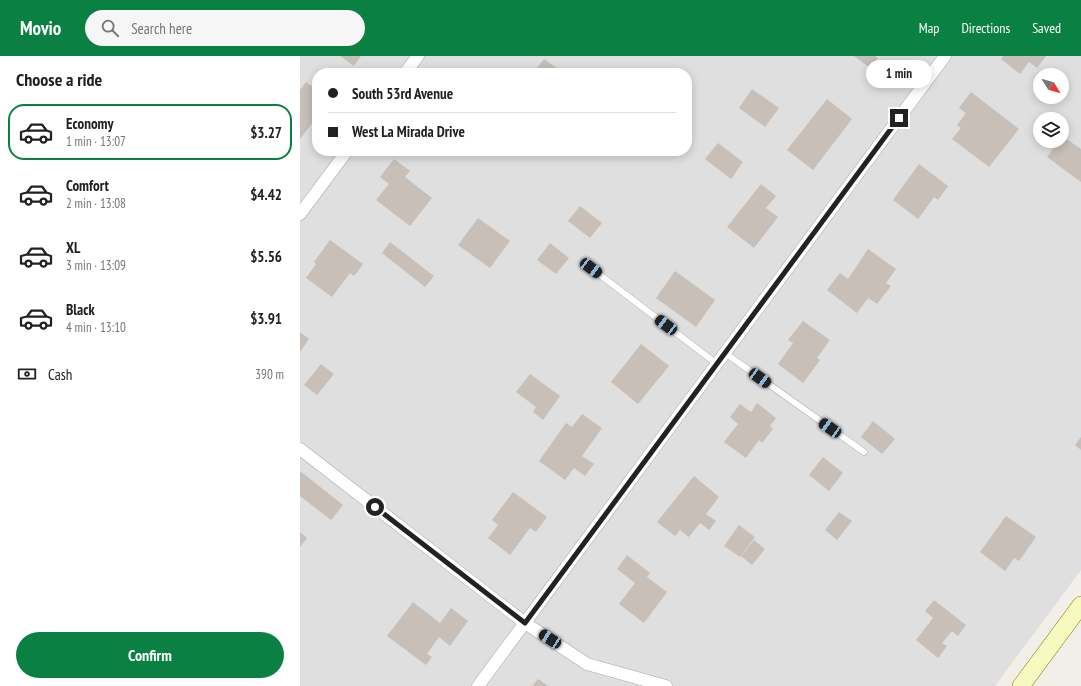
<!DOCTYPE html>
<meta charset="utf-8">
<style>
body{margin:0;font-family:"PT Sans Narrow",sans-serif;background:#f6f6f6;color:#202124;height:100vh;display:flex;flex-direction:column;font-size:15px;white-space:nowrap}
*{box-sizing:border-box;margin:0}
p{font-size:13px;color:#757577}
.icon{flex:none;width:22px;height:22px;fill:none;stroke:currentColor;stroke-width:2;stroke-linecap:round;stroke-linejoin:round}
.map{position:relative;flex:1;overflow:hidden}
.details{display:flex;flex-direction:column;background:#fff;width:300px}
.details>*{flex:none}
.banner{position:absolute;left:12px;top:12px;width:380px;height:88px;border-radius:16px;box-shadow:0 2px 10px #0003;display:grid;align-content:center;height:88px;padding:0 16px;background:#fff}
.needle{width:26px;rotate:127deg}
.fabs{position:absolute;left:733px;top:12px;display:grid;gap:8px}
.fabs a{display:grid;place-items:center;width:36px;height:36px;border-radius:50%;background:#fff;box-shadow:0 2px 10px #0003;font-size:20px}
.end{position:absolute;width:18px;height:18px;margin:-9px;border:5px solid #222;background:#fff;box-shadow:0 0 0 2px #fff}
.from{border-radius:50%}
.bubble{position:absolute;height:28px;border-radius:14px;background:#fff;box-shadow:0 2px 10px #0003;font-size:13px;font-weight:700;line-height:28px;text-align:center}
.car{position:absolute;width:12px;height:24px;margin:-12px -6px;border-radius:5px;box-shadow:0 0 3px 1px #0007;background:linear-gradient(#222 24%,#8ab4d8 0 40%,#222 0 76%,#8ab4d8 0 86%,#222 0)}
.banner b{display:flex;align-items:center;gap:14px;height:38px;font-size:15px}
.banner b+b{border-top:1px solid #e0e0e0}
.banner i{width:10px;height:10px;background:#202124}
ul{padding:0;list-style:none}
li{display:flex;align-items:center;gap:12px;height:56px;margin:0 8px 6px;padding:0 8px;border:2px solid transparent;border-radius:16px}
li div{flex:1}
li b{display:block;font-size:15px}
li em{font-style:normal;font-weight:700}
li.active{border-color:#0b8043}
li>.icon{width:36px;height:36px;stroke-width:1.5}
h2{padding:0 16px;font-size:18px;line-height:48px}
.pay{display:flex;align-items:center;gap:10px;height:44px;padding:0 16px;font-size:15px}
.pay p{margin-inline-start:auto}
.cta{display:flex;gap:8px;margin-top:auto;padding:8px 16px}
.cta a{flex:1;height:46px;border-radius:24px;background:#0b8043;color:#fff;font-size:16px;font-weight:700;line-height:46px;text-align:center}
header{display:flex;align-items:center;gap:24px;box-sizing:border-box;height:56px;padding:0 20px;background:#0b8043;color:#fff}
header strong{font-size:19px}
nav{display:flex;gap:22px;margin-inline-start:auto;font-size:14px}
.search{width:280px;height:36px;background:#f6f6f6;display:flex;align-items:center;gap:10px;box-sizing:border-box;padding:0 14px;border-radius:22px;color:#757577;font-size:15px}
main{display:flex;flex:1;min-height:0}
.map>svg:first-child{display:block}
</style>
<header>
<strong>Movio</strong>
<div class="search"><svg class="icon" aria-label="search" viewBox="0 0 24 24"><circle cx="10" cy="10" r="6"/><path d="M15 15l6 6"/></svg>Search here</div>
<nav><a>Map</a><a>Directions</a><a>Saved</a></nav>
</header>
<main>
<section class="details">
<h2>Choose a ride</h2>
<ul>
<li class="active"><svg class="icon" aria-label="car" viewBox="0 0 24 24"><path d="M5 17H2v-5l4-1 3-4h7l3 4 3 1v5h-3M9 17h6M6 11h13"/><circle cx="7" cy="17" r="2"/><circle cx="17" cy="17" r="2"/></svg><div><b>Economy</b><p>1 min · 13:07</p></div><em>$3.27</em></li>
<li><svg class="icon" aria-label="car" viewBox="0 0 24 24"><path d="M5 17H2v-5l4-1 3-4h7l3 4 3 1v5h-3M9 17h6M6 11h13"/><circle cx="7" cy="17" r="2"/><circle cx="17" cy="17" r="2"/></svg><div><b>Comfort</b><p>2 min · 13:08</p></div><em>$4.42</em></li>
<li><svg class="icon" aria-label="car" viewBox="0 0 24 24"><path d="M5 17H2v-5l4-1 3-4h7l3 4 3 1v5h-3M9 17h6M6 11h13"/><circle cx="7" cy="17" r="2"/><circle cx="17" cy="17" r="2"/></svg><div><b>XL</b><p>3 min · 13:09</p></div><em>$5.56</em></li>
<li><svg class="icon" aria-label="car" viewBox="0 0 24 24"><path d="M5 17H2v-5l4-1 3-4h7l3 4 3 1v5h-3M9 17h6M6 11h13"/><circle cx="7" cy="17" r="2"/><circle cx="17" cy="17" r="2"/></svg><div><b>Black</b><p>4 min · 13:10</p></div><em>$3.91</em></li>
</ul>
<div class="pay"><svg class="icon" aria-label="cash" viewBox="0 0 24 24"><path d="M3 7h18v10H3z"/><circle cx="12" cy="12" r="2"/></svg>Cash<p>390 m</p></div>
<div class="cta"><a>Confirm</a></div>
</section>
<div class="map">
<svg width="781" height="630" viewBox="0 0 781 630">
<rect width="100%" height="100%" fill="#f2efe9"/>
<path fill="#e0dfdf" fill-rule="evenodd" d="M0,0H781V514L695,630H0ZM17,17H387V95H17ZM740,19H762V41H740ZM740,63H762V85H740Z"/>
<g fill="#c7bfb8">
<polygon points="40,0 61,0 54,10"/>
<polygon points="554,0 575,0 578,2 570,12"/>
<polygon points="703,0 746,0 737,12 729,6 720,18 701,3"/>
<polygon points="244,3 264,17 233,17"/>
<polygon points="6,26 17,34 17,61 0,83 0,34"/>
<polygon points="452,33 479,52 465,71 439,52"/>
<polygon points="671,36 719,73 689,111 652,83 661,72 657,69 666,57 659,52"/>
<polygon points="527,43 552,63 513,114 487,94"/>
<polygon points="762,80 781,93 781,126 747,101 759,85 762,85"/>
<polygon points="418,87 443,106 431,123 405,103"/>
<polygon points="94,103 110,115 105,121 132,142 110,170 76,144 89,128 80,121"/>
<polygon points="619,108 648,130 638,144 634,141 618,163 593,144"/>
<polygon points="461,128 476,140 466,152 478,161 454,192 427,171"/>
<polygon points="280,150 302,167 290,182 268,165"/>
<polygon points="178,162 210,185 190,212 158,189"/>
<polygon points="30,184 63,208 54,220 50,217 32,241 6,222 16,208 14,206"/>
<polygon points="90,186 134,220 125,231 82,197"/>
<polygon points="250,187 269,202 256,218 237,204"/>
<polygon points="568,193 596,213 586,227 591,230 577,248 568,242 557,257 527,234 540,217 548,223"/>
<polygon points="375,215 415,244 396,271 356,242"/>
<polygon points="503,265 530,284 517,302 520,304 503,327 478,308 493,287 488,284"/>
<polygon points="0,276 9,283 0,296"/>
<polygon points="341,288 369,310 338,348 311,326"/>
<polygon points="21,308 34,318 17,339 4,329"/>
<polygon points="230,318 260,340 243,364 233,356 236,351 216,336"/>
<polygon points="457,347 476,362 470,370 473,373 462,387 459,384 446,402 424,386 438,368 430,361 440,348 451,356"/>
<polygon points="282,358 302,372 282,400 294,408 285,420 274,412 265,424 239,405 266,367 272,371"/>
<polygon points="573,365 595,383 582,398 561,381"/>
<polygon points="781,381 781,394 775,389"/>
<polygon points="523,401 543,417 529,435 509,419"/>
<polygon points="0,415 43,449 31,464 0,440"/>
<polygon points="394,420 419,441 406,458 416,465 409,474 400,467 389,481 380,474 375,480 357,466"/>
<polygon points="213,436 247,461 236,476 230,472 210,499 188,482 198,469 192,464"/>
<polygon points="539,456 552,465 537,484 525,474"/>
<polygon points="706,460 736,481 719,505 714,502 705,515 680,496"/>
<polygon points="439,469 455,481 440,501 424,490"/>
<polygon points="0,476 7,482 0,491"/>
<polygon points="454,484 465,493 452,509 441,500"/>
<polygon points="327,499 350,517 347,521 367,536 344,567 319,548 335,527 317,513"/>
<polygon points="634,544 666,569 658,580 652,575 642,587 647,590 638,602 616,584 633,562 625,555"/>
<polygon points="113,546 140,567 151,552 168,565 150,590 139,581 127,598 132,601 126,609 87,580"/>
<polygon points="238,623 248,630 232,630"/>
</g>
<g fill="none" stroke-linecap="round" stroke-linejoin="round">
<defs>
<g id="service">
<polyline points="291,212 417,308"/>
<polyline points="425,297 564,396"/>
</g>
<g id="minor">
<polyline points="105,17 118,0"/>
<polyline points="0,158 47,95"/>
<polyline points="0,393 225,567 287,608 366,630"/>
<polyline points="178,630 645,0"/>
</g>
<polyline id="secondary" points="721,630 781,549"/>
</defs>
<use href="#service" stroke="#a9a9a9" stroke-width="7"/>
<use href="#minor" stroke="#a9a9a9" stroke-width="13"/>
<use href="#secondary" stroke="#707d05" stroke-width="18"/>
<use href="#service" stroke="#fff" stroke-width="6"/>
<use href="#minor" stroke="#fff" stroke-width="12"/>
<use href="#secondary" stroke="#f7fabf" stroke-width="17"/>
</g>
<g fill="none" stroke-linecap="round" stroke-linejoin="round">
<polyline stroke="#222" stroke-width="5" points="75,451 225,567 599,62"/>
</g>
</svg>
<div class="fabs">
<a><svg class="needle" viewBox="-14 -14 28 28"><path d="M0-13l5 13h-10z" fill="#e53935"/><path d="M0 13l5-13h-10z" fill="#757577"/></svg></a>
<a><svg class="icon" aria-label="layers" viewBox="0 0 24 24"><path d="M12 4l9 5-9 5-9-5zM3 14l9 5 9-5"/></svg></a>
</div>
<i class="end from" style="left:75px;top:451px"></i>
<i class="end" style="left:599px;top:62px"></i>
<div class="bubble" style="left:566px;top:4px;width:66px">1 min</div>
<i class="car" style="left:291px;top:212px;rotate:127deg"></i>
<i class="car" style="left:366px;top:269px;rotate:307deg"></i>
<i class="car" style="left:460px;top:322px;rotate:126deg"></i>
<i class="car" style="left:530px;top:372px;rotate:305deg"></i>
<i class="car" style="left:250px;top:583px;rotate:303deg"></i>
<div class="banner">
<b><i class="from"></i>South 53rd Avenue</b>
<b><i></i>West La Mirada Drive</b>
</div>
</div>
</main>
